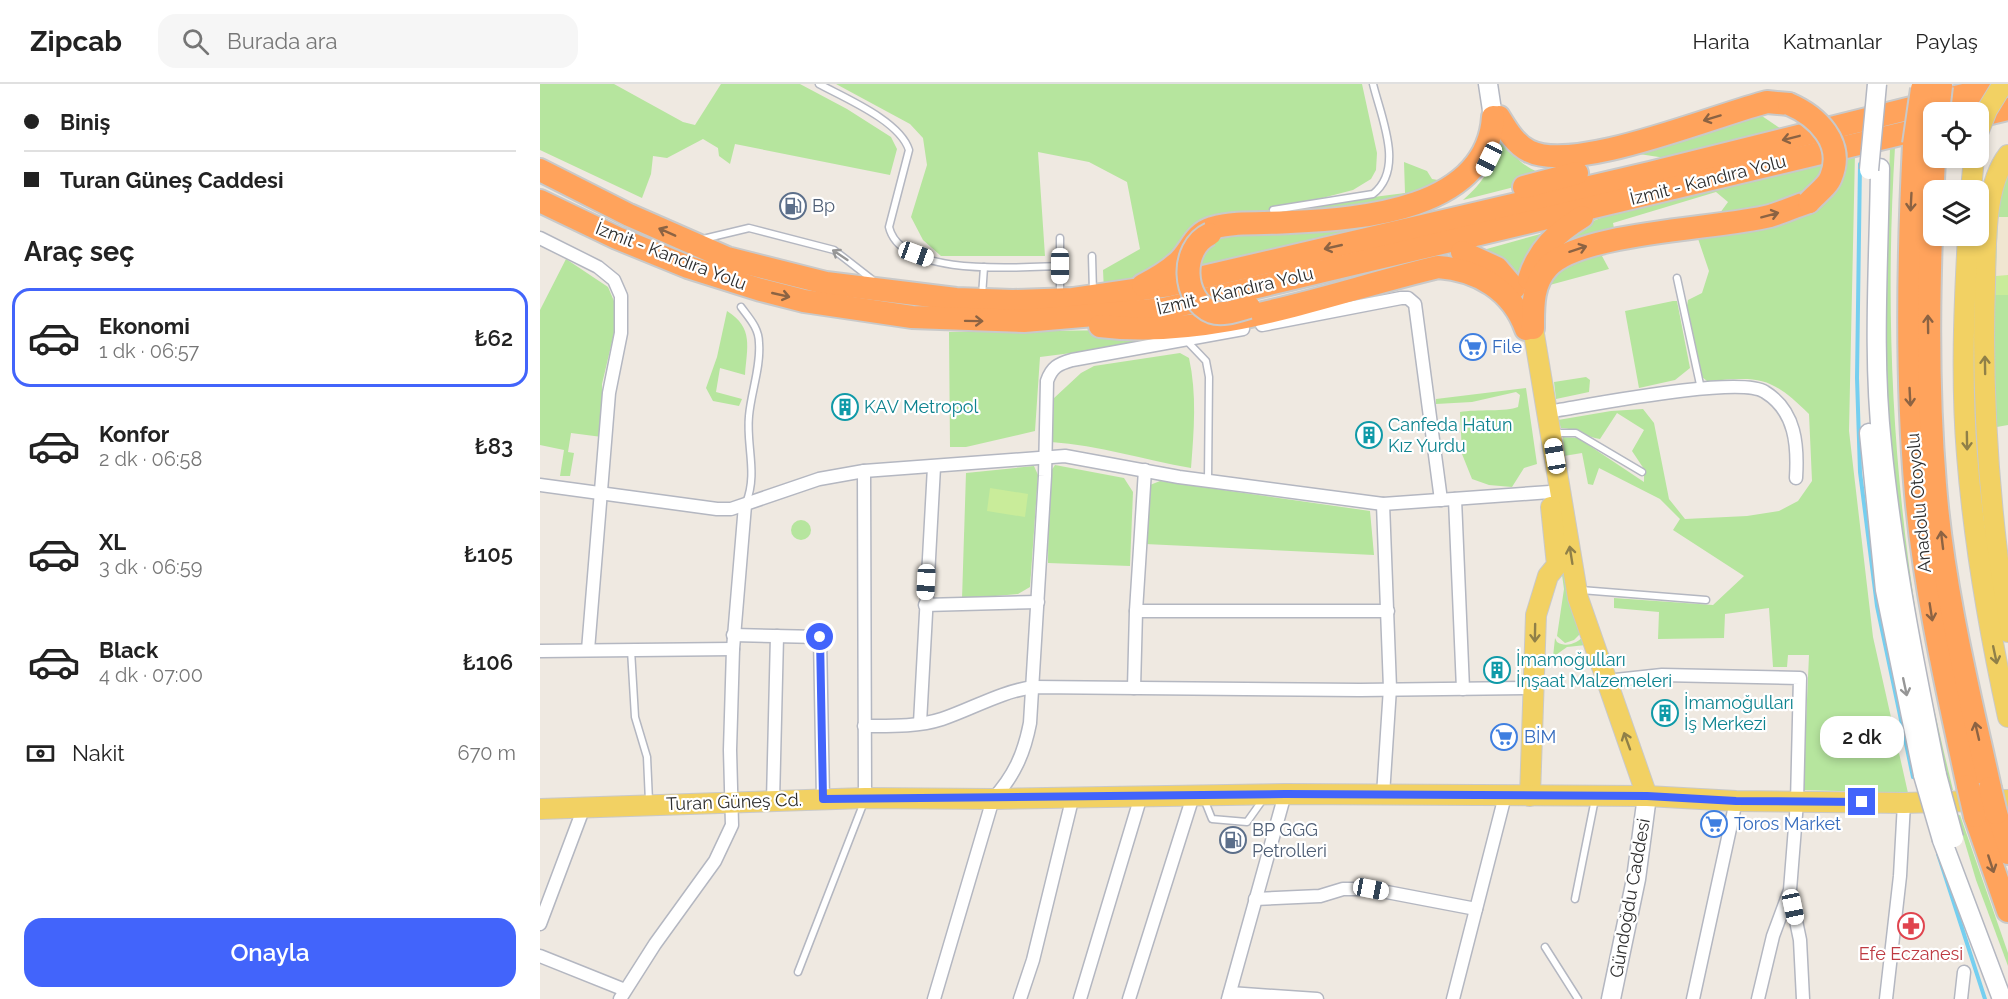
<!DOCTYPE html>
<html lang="tr">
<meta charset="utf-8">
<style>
body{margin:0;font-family:Raleway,sans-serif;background:#f6f6f6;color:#222;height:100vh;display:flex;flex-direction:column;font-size:22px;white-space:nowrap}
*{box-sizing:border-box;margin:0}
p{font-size:20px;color:#767676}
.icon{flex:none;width:33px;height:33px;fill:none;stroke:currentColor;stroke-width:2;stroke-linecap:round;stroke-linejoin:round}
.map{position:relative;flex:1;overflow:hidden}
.side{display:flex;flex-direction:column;background:#fff;width:540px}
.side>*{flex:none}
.guide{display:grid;align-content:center;height:132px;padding:0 24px;background:#fff}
.fabs{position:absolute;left:1383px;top:18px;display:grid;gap:12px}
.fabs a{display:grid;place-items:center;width:66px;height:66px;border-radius:12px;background:#fff;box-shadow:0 3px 9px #0003;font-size:30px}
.end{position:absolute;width:27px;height:27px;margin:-14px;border:8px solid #4264fb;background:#fff;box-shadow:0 0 0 3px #fff}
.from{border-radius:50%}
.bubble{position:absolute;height:42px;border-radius:18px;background:#fff;box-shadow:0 3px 9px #0003;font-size:20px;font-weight:600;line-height:42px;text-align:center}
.car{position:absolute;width:18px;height:36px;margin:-18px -9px;border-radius:8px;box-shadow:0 0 4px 2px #0007;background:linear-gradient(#fff 24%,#345 0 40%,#fff 0 76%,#345 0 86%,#fff 0)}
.guide b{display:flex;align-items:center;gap:21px;height:57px;font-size:22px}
.guide b+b{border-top:2px solid #e0e0e0}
.guide i{width:15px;height:15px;background:#222}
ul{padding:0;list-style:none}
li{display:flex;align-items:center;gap:18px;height:99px;margin:0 12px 9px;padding:0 12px;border:3px solid transparent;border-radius:18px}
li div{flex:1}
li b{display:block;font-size:22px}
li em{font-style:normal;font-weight:600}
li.selected{border-color:#4264fb}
li>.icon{width:54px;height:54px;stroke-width:1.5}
h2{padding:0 24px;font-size:27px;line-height:72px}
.pay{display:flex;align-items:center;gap:15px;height:66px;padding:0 24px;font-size:22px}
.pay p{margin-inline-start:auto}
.button{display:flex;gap:12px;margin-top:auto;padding:12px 24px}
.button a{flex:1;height:69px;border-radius:18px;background:#4264fb;color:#fff;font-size:24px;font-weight:600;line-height:69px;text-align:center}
header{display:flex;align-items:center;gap:36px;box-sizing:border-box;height:84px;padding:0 30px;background:#fff;border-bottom:2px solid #e0e0e0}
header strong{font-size:28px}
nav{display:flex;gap:33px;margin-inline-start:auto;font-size:21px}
.search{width:420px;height:54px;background:#f6f6f6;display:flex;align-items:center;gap:15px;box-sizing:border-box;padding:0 21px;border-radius:18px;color:#767676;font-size:22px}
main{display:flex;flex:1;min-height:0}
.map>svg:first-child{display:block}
</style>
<header>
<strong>Zipcab</strong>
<div class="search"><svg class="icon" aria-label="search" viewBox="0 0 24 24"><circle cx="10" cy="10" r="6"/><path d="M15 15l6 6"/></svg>Burada ara</div>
<nav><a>Harita</a><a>Katmanlar</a><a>Paylaş</a></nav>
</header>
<main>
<section class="side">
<div class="guide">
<b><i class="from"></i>Biniş</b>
<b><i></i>Turan Güneş Caddesi</b>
</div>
<h2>Araç seç</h2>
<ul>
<li class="selected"><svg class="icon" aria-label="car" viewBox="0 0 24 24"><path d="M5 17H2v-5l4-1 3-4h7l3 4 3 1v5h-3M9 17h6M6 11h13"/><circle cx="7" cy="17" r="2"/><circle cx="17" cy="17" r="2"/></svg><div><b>Ekonomi</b><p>1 dk · 06:57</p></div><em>₺62</em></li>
<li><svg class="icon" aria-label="car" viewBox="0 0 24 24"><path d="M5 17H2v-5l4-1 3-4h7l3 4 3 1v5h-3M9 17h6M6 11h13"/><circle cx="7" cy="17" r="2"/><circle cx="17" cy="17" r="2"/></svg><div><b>Konfor</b><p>2 dk · 06:58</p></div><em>₺83</em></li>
<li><svg class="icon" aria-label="car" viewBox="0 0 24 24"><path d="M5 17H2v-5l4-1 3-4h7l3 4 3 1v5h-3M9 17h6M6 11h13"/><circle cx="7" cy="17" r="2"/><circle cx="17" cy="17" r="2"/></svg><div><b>XL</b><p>3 dk · 06:59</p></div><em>₺105</em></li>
<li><svg class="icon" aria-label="car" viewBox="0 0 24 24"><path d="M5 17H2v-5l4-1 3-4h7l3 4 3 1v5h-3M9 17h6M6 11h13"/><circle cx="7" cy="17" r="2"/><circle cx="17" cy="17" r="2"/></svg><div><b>Black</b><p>4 dk · 07:00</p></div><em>₺106</em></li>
</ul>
<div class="pay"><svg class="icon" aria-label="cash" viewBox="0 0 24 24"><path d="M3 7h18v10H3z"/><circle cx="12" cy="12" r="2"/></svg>Nakit<p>670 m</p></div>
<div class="button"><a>Onayla</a></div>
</section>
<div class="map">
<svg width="1468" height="915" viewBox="0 0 1468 915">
<rect width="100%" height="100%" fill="#efe9e1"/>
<polygon fill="#f0e6d1" points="1468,84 1468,211 1455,211 1458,105"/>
<g fill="#b6e59e">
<polygon points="0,0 74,0 143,38 155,41 181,0 260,0 307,25 351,53 357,65 350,91 195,60 190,80 179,72 178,64 163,55 127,74 113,72 111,90 102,114 0,66"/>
<polygon points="296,0 822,0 837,69 836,86 831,95 813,106 740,125 865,109 864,78 887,87 892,95 909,98 877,117 681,140 614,192 564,207 563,186 600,165 587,98 549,78 498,68 505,172 401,172 383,156 371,133 387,81 383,54 370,40"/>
<polygon points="1210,30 1222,32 1241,45 1132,75 1099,70 1195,33"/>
<path d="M961,55C976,76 990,90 1017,92L923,116C943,99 954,81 961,55Z"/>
<path d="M1355,63C1345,223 1352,383 1378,542C1387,597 1400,652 1413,706H1407C1381,590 1360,470 1350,351C1342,256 1347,160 1350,64Z"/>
<path d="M1315,69L1309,347L1333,553L1368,709L1263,706L1269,571H1248L1247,583H1233L1229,524L1185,530L1184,554L1118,555L1119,528L1074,524V514L1173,521L1204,492L1133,446L1140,435L1120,415L1059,384L1053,401L1048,400L1042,369L1024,372L1023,353L1038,354L1104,398V385L1092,367L1104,346L1077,329L1060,355C1046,353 1036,344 1021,344L1018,336L1071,327L1103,325L1114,339L1129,415L1145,435L1207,432L1239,427L1258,417L1272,397L1269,330C1229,291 1220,293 1167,297L1162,293L1147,222L1148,216L1162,209L1169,187L1153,140L1169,144L1188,118L1176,108L1073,139L1077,159L1062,172L1069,185L1006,202L1012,169L1051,138L1075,128Z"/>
<polygon points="1468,84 1468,133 1458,133 1455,210 1468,211 1468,341 1451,344 1454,140"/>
<polygon points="820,143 822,150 652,191 652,182 678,152"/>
<polygon points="1011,147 992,177 1042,548 1034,556 1025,559 1017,552 1024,505 984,214 976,197 936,168"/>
<polygon points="26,175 68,203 77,224 75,245 62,300 62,353 31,349 28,368 34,369 30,392 20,392 24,366 0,361 0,226"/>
<polygon points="1133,217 1137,217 1150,284 1135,296 1099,304 1085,227"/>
<path d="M187,227C214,244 207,263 205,291L180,284L176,308L202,315L199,322L173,317L166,304L177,273Z"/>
<polygon points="675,245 555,266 500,273 495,347 426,363 410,363 409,248"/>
<path d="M640,269L649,274C657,310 654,347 651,384C604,376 559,361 511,358L513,315L541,289L554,282Z"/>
<polygon points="1046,293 1050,296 1049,308 1016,315 1014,298"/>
<path d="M986,304L997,380L984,384L972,403L949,401L932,395L922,370L920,328C936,325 967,328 978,323L980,311L976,308L932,318L896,320V315Z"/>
<polygon points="515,381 584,394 593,408 590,482 508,479 509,390"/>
<polygon points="494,382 498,391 490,503 478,510 422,515 426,389"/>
<polygon points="620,397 830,427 834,471 605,460 607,408 610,401"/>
<circle cx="261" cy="446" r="10"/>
<path d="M1045,551L1046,561L1027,563L1013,573L1015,554L1017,558C1026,564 1038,559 1045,551Z"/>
<polygon points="1420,731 1468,869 1468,882 1436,796 1417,732"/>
</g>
<g fill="#c9ec9a">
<polygon points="1468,191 1468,211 1455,211 1456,192"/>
<polygon points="450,404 488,410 485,433 447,427"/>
</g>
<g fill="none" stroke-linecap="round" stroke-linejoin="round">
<g stroke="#75cff0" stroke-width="4">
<polyline points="1320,80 1317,294 1320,388 1337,522 1373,693"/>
<polyline points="1398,770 1445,915"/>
</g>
<defs>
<g id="lane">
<path d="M279,0C305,14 360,37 369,66L349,143C361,194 480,183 520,182"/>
<path d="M733,126L833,110C865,85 841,33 833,0"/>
<polyline points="520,154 520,212"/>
<polyline points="163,155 209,144 294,166 334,197"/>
<polyline points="552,172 553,208"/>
<polyline points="1137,194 1161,305"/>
<polyline points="442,212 444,183"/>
<path d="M201,223C209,234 219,244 219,259C221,283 211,308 209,332C206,362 218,389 206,419"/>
<polyline points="646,256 666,277 669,293 668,396"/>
<polyline points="1014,349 1036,349 1102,388"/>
<polyline points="1041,506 1166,516"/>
<polyline points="91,566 95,633 107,673 109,717"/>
<polyline points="664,715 672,735 707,738 724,714"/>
<polyline points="1035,815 1055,715"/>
<polyline points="1005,863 1038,915"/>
<polyline points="258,888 324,718"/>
</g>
<g id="street">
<polyline points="0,154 58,183 74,196 81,212 81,249 69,309 48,566"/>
<polyline points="722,241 861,214 868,214 875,220 901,416"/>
<path d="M1007,328C1046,322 1199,291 1225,308C1256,327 1258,362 1256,394"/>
<polyline points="605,386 596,527 848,527"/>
<polyline points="324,387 325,714"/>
<polyline points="0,401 177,425 191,425 279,395 324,387 525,372 639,393 843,420 1010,408"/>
<polyline points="915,415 923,605"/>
<polyline points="843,420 850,604 843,711"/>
<polyline points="385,521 498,518"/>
<polyline points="193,551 280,553 283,715"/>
<polyline points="0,567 193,565"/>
<polyline points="1066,597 1122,591 1260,594 1257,718 1250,806 1233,852 1218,915"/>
<polyline points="594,604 596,527"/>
<polyline points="380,639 394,383"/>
<path d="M324,642C350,642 377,643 402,635C434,624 460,608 493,603L820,606L995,604"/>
<polyline points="233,717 237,552"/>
<polyline points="1250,808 1260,856 1263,915"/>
<polyline points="715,815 780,812 803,805 831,805 936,825"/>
<polyline points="0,840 44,723"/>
<polyline points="0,872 85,906"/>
<polyline points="690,909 777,915"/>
<polyline points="80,915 115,860 175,777 192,741 190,666 193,565 205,421"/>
<path d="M394,915L453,715C474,692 484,670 490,639L505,392L507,297C512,283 518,280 532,276L703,245"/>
<polyline points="480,915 493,876 533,712"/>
<polyline points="540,915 601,712"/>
<polyline points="589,915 653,712"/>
<polyline points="688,915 745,710"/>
<polyline points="913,915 965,712"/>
<polyline points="1153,915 1196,717"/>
<polyline points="1346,915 1360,792 1364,719"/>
<polyline points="1421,915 1424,888"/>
</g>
<g id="secondary">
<polyline points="948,0 953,33"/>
<path d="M1340,84C1339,176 1332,269 1342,361C1353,472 1375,582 1397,691"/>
<polyline points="1329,349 1345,506 1383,691"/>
<polyline points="1402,756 1462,915"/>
<polyline points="1071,915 1096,795 1107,712"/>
</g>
<g id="primary">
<path d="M1468,71C1444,102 1446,161 1445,199C1441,317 1450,432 1468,548"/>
<polyline points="1431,106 1434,74"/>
<path d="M1428,152C1424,224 1421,298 1427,371C1434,459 1449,546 1468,633"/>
<polyline points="993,244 1038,514 1107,712"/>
<polyline points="990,712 996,531 1008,492 1017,481 1011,423"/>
<polyline points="0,725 325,714 453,715 745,710 1107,712 1196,717 1364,719 1468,716"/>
</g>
<g id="highway">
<polyline points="1438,32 1468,25"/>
<path d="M959,33C967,46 975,60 989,67C1035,90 1175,31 1227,18L1249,20"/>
<path d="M1374,60C1368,177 1366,294 1376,410C1385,509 1407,605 1428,702"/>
<path d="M1394,74C1389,183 1386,291 1395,401C1403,504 1428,604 1450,704"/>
<polyline points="0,86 89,131 187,174 286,199 416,215 473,217 533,215 629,201 1110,89 1468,0"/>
<polyline points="984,103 1037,89"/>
<polyline points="0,117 77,154 148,183 221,206 264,217 372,233 484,237 624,225 1394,42"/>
<polyline points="922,168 957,184 974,204"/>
<path d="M989,195C998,166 1016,149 1042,133"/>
<path d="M603,201C615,195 627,188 637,179C651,167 653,150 672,144C697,137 724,140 750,138C821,135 947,126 953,33"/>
<path d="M560,242C674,256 788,209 898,183C938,186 972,206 986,245"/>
<path d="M993,244C993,223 992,200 1008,183C1040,148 1179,145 1230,132C1243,128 1256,122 1269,118"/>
<polyline points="1456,729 1468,769"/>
<polyline points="1435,732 1468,827"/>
</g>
</defs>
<use href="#lane" stroke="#b4b7c1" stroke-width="9"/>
<use href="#street" stroke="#b4b7c1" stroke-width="15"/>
<use href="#secondary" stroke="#b4b7c1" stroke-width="21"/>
<use href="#primary" stroke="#c9c9c9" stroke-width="22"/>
<use href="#highway" stroke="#c9c9c9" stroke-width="26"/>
<use href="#lane" stroke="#fff" stroke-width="6"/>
<use href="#street" stroke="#fff" stroke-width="12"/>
<use href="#secondary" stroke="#fff" stroke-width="18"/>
<use href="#primary" stroke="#f2d163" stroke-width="20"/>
<use href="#highway" stroke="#ffa35c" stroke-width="22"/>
<defs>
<g id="secondary-bridge">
<polyline points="1329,86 1337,0"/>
<polyline points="1383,691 1402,756"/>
<polyline points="1397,691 1414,754"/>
</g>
<polyline id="primary-bridge" points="1438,49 1447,26 1463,0"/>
<g id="highway-bridge">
<path d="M1249,20C1277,32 1305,59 1291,93C1288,102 1275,111 1269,118"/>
<polyline points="1398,28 1401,2"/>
<polyline points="1374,60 1382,5"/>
<path d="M670,150C640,164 642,216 672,228C683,232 698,226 709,223"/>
<polyline points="1428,702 1435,732"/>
<polyline points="1450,704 1456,729"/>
</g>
</defs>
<use href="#secondary-bridge" stroke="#b4b7c1" stroke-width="21" stroke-linecap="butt"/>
<use href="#primary-bridge" stroke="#c9c9c9" stroke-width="22" stroke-linecap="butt"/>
<use href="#highway-bridge" stroke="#c9c9c9" stroke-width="26" stroke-linecap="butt"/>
<use href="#secondary-bridge" stroke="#fff" stroke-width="18"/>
<use href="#primary-bridge" stroke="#f2d163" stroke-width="20"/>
<use href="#highway-bridge" stroke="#ffa35c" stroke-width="22"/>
</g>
<defs><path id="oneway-shaft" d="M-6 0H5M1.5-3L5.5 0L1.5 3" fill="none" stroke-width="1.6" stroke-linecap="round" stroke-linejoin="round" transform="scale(1.5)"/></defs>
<g stroke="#8c6343">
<use href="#oneway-shaft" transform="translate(1172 34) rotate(163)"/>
<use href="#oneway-shaft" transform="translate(1251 54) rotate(166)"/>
<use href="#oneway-shaft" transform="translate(1371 118) rotate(93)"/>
<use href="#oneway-shaft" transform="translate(1230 131) rotate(-15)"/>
<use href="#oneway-shaft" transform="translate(127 148) rotate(-156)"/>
<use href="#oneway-shaft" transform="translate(793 163) rotate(167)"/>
<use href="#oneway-shaft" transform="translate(1038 165) rotate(-18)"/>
<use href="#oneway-shaft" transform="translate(241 211) rotate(13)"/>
<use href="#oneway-shaft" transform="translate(434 237) rotate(1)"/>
<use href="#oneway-shaft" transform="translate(1388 240) rotate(-91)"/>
<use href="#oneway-shaft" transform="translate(1370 313) rotate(87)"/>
<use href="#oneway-shaft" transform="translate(1402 456) rotate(-97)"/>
<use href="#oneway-shaft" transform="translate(1391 528) rotate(81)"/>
<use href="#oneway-shaft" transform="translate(1437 647) rotate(-103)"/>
<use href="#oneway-shaft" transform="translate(1451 780) rotate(72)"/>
</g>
<g stroke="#969696">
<use href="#oneway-shaft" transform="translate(300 171) rotate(-146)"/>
<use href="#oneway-shaft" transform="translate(1365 603) rotate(78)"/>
</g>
<g stroke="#908048">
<use href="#oneway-shaft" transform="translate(1445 281) rotate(-91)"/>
<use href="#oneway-shaft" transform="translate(1427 357) rotate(89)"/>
<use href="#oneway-shaft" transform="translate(1031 471) rotate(-99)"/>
<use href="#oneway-shaft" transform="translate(995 549) rotate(91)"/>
<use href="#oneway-shaft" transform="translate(1455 571) rotate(78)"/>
<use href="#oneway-shaft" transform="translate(1087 657) rotate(-110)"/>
</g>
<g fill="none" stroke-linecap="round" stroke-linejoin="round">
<polyline stroke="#4264fb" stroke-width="8" points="280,553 283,715 745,710 1107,712 1196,717 1322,718"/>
</g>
<defs>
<symbol id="fuel-ring" viewBox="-11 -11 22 22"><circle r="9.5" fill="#fff" stroke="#5c6f8a" stroke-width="1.5"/><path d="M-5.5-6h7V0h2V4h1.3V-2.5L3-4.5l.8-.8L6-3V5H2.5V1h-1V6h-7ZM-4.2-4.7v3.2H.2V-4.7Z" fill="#5c6f8a"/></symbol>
<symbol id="supermarket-ring" viewBox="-11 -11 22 22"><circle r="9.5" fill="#fff" stroke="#3f7fe0" stroke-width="1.5"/><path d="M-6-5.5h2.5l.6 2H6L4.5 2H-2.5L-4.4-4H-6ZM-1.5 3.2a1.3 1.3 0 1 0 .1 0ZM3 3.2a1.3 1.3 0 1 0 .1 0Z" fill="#3f7fe0"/></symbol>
<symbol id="building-ring" viewBox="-11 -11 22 22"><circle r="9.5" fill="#fff" stroke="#0f9aa8" stroke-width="1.5"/><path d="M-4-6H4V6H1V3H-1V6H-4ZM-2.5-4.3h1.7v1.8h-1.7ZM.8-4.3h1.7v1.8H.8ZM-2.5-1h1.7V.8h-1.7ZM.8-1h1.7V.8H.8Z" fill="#0f9aa8"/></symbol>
<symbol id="pharmacy-ring" viewBox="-11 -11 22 22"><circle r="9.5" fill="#fff" stroke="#e0444e" stroke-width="1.5"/><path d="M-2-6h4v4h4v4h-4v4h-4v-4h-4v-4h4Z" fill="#e0444e"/></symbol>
</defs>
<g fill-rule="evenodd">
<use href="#fuel-ring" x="238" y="107" width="30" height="30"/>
<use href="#supermarket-ring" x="918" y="248" width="30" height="30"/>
<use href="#building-ring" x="290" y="308" width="30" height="30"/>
<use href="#building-ring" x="814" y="336" width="30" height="30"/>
<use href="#building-ring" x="942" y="571" width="30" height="30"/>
<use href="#building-ring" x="1110" y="614" width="30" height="30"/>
<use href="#supermarket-ring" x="949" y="638" width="30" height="30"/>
<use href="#supermarket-ring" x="1159" y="725" width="30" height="30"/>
<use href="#fuel-ring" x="678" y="741" width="30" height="30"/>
<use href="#pharmacy-ring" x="1356" y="827" width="30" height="30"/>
</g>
<g text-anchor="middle" stroke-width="4.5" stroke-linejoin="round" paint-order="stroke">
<g font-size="18" fill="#2e2e2e" stroke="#fff">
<text transform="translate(1168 96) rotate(-14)" y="6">İzmit - Kandıra Yolu</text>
<text transform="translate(131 172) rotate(21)" y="6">İzmit - Kandıra Yolu</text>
<text transform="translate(695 207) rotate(-13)" y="6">İzmit - Kandıra Yolu</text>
<text transform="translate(1379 419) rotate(-95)" y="6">Anadolu Otoyolu</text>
<text transform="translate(194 718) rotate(-2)" y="6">Turan Güneş Cd.</text>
<text transform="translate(1090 814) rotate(-80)" y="6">Gündoğdu Caddesi</text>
</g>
<g font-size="18" fill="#4e5e75" stroke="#fff" text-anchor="start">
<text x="272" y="128">Bp</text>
<text x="712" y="752">BP GGG<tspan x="712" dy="21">Petrolleri</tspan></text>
</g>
<g font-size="18" fill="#366cbe" stroke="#fff" text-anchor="start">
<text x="952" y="269">File</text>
<text x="984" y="659">BİM</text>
<text x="1194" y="746">Toros Market</text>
</g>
<g font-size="18" fill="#0d838f" stroke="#fff" text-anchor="start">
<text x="324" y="329">KAV Metropol</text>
<text x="848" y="347">Canfeda Hatun<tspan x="848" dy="21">Kız Yurdu</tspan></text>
<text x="976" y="582">İmamoğulları<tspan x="976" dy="21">İnşaat Malzemeleri</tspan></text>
<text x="1144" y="625">İmamoğulları<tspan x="1144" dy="21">İş Merkezi</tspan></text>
</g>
<g font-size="18" fill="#be3a42" stroke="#fff">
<text x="1371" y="876">Efe Eczanesi</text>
</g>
</g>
</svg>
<div class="fabs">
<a><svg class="icon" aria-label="locate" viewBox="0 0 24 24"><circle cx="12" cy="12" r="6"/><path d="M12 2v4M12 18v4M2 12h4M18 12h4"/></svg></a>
<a><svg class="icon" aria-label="layers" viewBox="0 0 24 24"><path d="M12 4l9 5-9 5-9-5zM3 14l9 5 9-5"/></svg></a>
</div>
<i class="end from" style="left:280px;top:553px"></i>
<i class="end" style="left:1322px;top:718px"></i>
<div class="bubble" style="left:1280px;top:632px;width:84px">2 dk</div>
<i class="car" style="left:949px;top:75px;rotate:206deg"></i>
<i class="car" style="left:376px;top:170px;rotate:110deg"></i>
<i class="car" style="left:520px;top:182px;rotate:180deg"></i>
<i class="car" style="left:1015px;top:372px;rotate:350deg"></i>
<i class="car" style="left:386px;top:498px;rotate:183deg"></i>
<i class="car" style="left:831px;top:805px;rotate:101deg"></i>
<i class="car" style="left:1253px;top:823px;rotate:168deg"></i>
</div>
</main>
